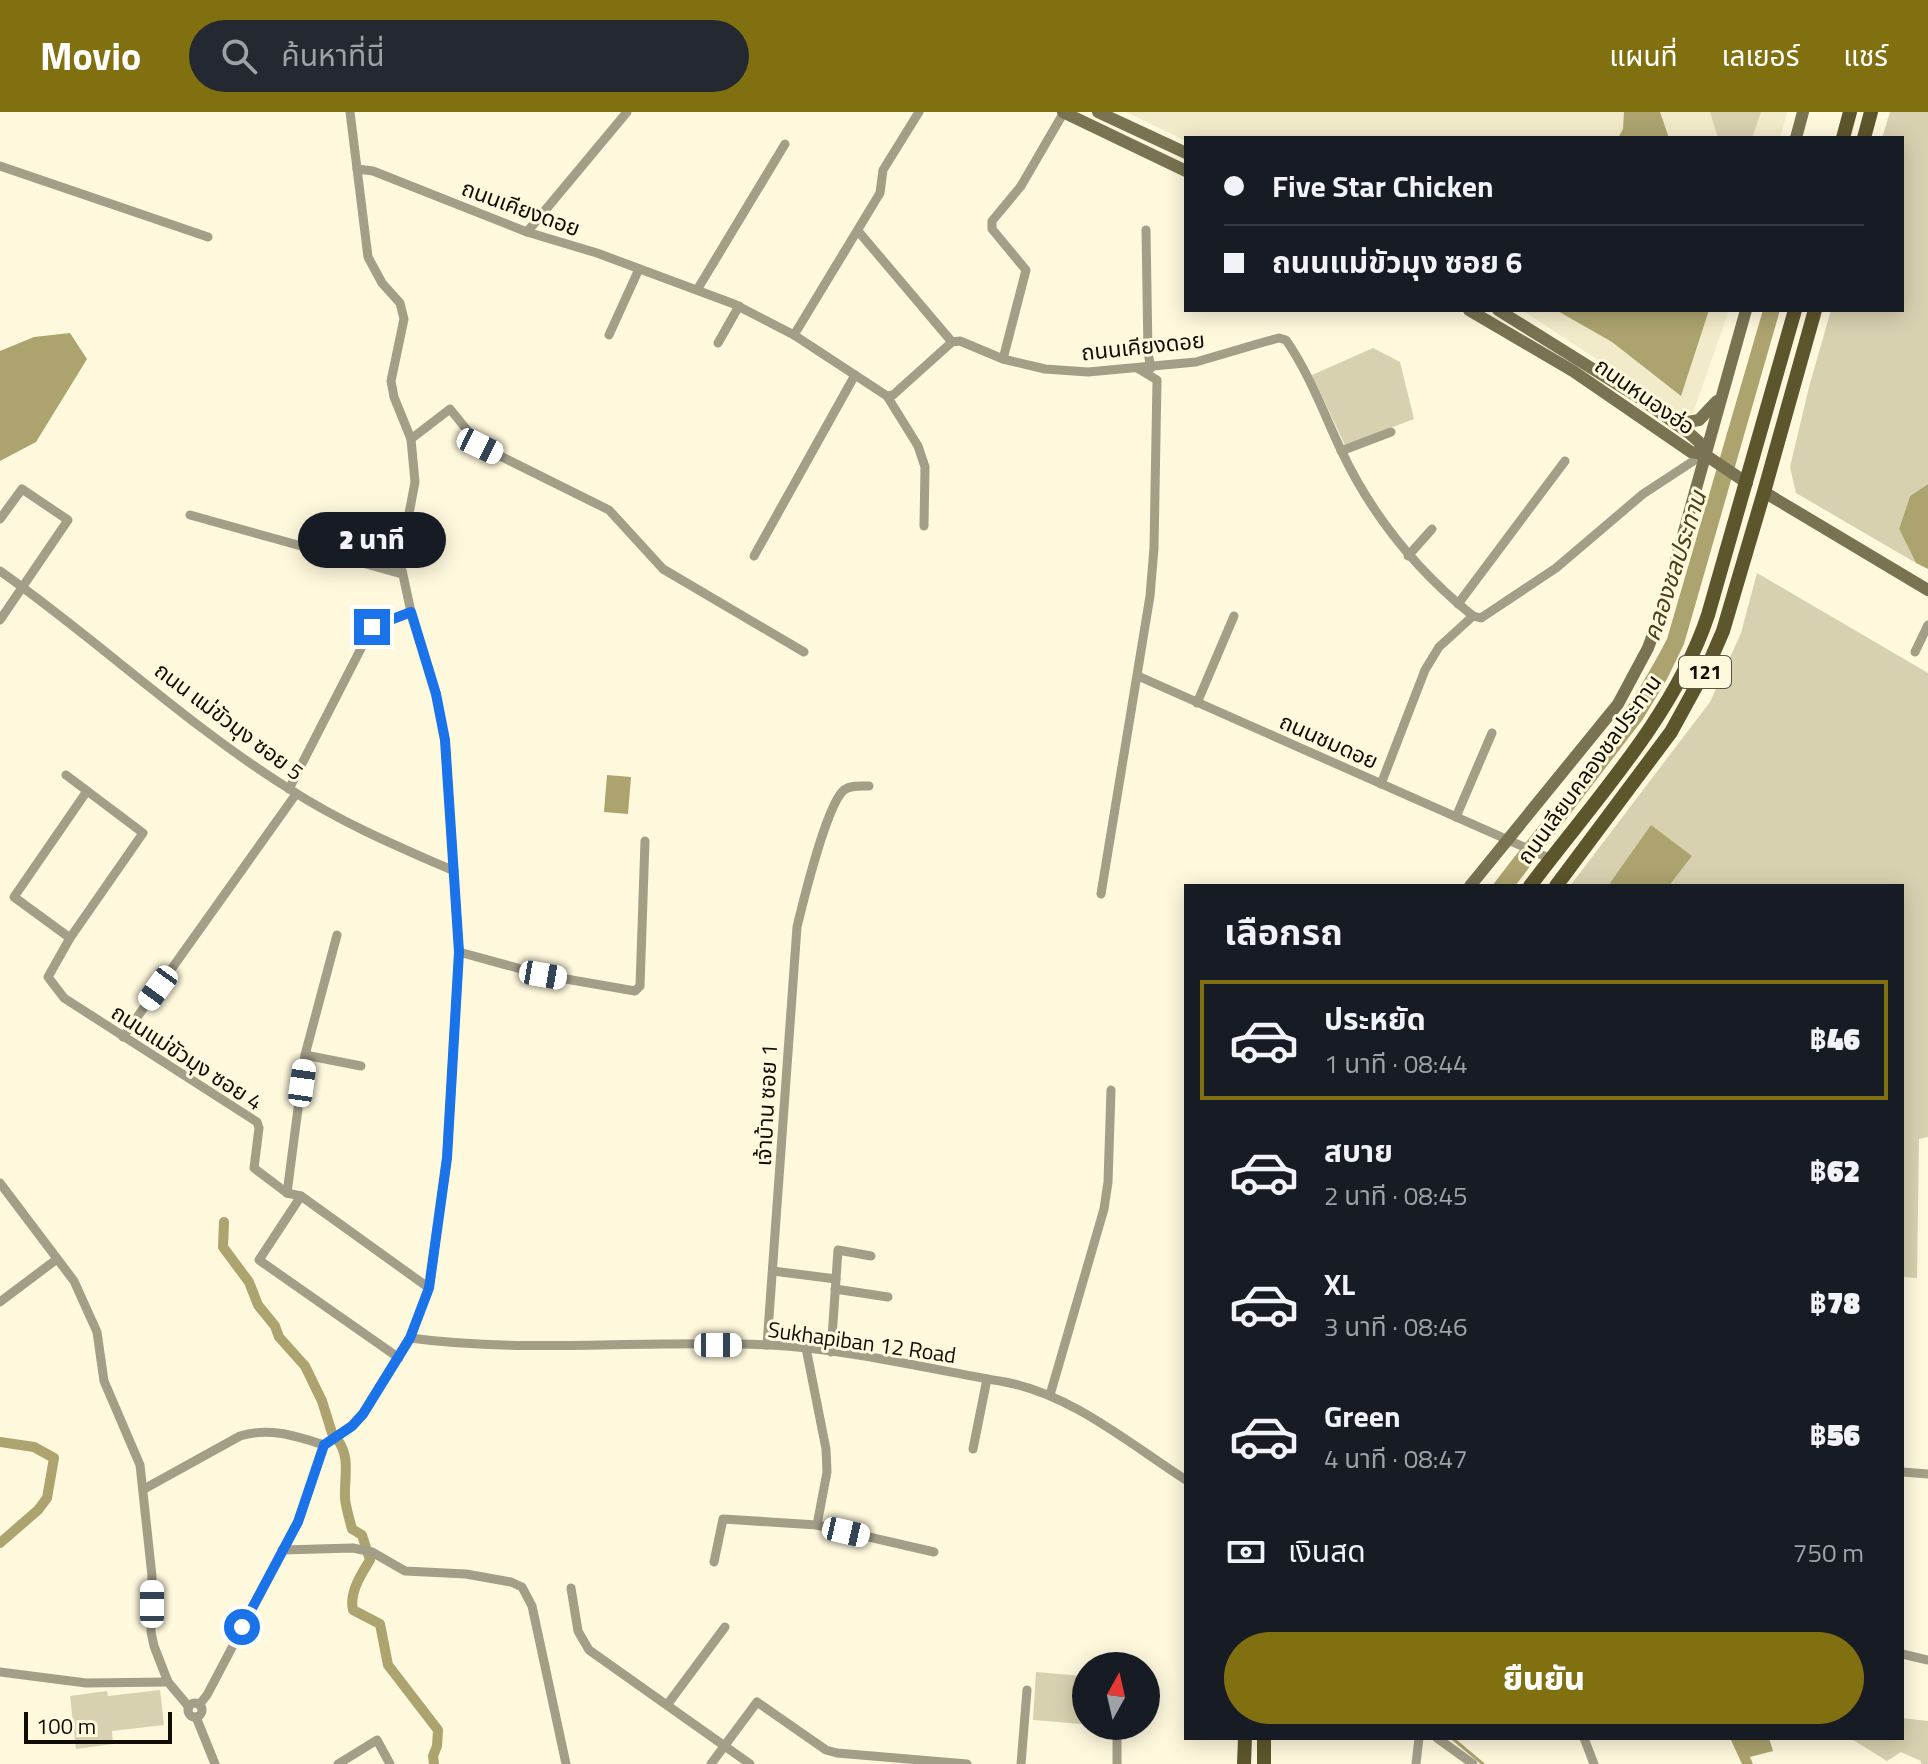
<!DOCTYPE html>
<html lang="th">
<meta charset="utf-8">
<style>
body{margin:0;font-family:"Titillium Web","Noto Sans Thai",sans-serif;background:#242831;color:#f1f3f6;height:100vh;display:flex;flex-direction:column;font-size:30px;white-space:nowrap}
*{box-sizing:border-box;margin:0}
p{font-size:26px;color:#9ea1a6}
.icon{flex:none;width:44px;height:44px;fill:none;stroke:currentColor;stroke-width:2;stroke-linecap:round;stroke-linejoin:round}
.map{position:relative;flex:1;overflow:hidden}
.details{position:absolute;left:1184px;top:772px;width:720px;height:856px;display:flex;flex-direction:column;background:#171b24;border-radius:0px;box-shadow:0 4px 20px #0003}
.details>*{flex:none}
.top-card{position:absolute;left:1184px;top:24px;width:720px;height:176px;border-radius:0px;box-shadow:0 4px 20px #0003;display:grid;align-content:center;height:176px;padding:0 40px;background:#171b24}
.needle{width:52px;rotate:8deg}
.tools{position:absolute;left:1072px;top:1540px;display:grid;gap:16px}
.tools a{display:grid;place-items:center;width:88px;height:88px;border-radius:50%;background:#171b24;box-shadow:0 4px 20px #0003;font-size:40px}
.scale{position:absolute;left:24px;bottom:20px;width:148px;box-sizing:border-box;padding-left:8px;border:4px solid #0f0d05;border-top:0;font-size:22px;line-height:28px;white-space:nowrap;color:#0f0d05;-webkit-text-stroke:6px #fef8dd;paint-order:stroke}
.end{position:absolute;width:36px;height:36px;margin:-18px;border:10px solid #1a73e8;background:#fff;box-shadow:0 0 0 4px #fff}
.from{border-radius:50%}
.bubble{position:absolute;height:56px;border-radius:28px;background:#171b24;box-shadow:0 4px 20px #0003;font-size:26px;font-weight:800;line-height:56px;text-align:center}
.car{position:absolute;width:24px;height:48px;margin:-24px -12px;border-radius:10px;box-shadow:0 0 6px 2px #0007;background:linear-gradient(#fff 24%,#345 0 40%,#fff 0 76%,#345 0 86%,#fff 0)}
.top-card b{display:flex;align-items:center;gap:28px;height:76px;font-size:30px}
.top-card b+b{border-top:2px solid #363941}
.top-card i{width:20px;height:20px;background:#f1f3f6}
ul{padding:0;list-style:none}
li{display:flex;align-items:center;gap:24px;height:120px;margin:0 16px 12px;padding:0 24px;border:4px solid transparent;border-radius:0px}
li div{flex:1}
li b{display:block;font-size:30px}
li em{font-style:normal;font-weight:800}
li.active{border-color:#817010}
li>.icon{width:72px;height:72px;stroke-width:1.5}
h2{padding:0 40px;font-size:36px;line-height:96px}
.pay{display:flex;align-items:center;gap:20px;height:88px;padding:0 40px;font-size:30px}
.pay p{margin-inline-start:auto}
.primary-button{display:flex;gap:16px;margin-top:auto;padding:16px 40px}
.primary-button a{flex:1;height:92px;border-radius:48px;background:#817010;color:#fff;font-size:32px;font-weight:800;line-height:92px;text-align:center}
header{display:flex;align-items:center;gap:48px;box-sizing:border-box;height:112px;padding:0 40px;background:#817010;color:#fff}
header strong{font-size:38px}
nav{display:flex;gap:44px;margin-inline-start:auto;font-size:28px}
.search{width:560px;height:72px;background:#242831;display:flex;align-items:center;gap:20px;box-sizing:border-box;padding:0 28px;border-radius:44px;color:#9ea1a6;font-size:30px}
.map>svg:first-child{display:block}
</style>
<header>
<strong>Movio</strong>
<div class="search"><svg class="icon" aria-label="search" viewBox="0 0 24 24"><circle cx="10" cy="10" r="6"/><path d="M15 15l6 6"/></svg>ค้นหาที่นี่</div>
<nav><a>แผนที่</a><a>เลเยอร์</a><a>แชร์</a></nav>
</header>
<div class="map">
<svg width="1928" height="1652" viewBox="0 0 1928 1652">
<rect width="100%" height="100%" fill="#fef8dd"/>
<g fill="#f2ebc9">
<polygon points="1126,0 1787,0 1780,26 1186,26 1186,29"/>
<polygon points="1522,198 1729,198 1693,301 1681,303"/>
</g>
<g fill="#d8d1af">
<polygon points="1710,0 1761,0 1752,26 1718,26"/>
<polygon points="1890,0 1928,0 1928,372 1910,384 1899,417 1916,451 1796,381 1790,355 1809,275 1831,198 1902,198 1902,26 1882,26"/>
<polygon points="1373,236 1400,250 1414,307 1345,333 1312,263"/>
<polygon points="1757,461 1928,561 1928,1025 1919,1027 1917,1166 1902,1165 1902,774 1669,774 1692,744 1611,771 1615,774 1570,774 1710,590 1741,521"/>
<polygon points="1036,1560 1084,1564 1081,1612 1033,1608"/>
<polygon points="160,1578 164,1613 112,1619 113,1632 76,1637 70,1584 107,1579 108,1584"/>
<polygon points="1902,1606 1928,1609 1928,1652 1921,1652 1921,1649 1901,1640 1887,1649 1850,1626 1902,1626"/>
</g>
<g fill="#ada36f">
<polygon points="1624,0 1660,0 1669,26 1618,26 1623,17"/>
<polygon points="1556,198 1709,198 1681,284 1612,230"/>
<path d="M1763,198H1780L1684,532L1667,567L1643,607L1515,774H1492C1553,694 1621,617 1667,527Z"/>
<polygon points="70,221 87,247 36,330 0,349 0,239 34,225"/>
<polygon points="1928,372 1928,457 1916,451 1899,417 1910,384"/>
<polygon points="607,663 631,665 628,702 604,700"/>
<polygon points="1651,713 1692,744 1669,774 1615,774 1610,771"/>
<polygon points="1730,1626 1769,1626 1773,1639 1750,1645 1753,1652 1742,1652"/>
</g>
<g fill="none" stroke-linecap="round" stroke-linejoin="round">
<polyline stroke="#ada36f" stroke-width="3" points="1452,1626 1483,1652"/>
<g stroke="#ada36f" stroke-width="10">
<polyline points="224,1110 223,1135 249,1170 258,1193 275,1214 279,1225 305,1254 322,1289 332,1321"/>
<path d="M337,1327C351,1345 344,1365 345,1385C345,1393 350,1409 352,1417L362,1423L370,1448C361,1463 349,1480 353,1498L380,1512L388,1553L438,1618L437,1634L433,1644L434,1652"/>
<polyline points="0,1330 34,1335 54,1346 47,1386 38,1398 0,1431"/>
</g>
<g stroke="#a29e88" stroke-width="9">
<polyline points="0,54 208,125"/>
<polyline points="357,57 373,59 527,120 597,141 734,192 794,223 887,284 918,334 925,355 924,414"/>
<polyline points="1146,118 1148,241 1151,256"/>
<polyline points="858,119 952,230"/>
<polyline points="527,120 627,0"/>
<polyline points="697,178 785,32"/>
<polyline points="609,223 639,157"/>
<polyline points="794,223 880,81 883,58 919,0"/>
<polyline points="718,231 739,194"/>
<polyline points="1003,247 1026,158 992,117 992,109 1021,74 1064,0"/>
<path d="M887,284L893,283L952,230L960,229L1003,247L1045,257L1088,260L1196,250L1264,230L1279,226L1286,228C1309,261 1324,302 1341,338C1372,404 1416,458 1473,504L1481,506L1556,456L1643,382L1704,342"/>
<polyline points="411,327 450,297 480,334 609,398 663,457 804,540"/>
<polyline points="1341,339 1391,320"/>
<polyline points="190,403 402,462"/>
<polyline points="0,407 22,377 68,408 0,508"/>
<polyline points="754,444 855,263"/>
<polyline points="1408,444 1432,417"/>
<path d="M0,459C99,529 188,614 291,678C342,711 399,735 454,759"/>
<polyline points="1458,492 1565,349"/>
<polyline points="1915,540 1928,513"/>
<polyline points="1138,564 1551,747"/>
<polyline points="1197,591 1234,504"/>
<polyline points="66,663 143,721 70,826 48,865 64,886 257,1010 259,1016 254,1056 287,1081 301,1084 429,1176"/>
<polyline points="1381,672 1425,558 1439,535 1473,504"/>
<polyline points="289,677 372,515 411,500"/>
<polyline points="1456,705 1492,621"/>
<polyline points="1101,782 1150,484 1154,436 1157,268 1137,256"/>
<polyline points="70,826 14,785 87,679"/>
<polyline points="459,840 543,863 635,879 640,874 645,729"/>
<polyline points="123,925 296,682"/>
<polyline points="305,943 361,954"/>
<polyline points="0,1071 74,1169 97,1220 104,1269 140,1353 152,1464 151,1520 154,1534 168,1570 189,1595"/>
<polyline points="287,1081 305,943 337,823"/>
<polyline points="301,1084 259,1148 399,1246"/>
<polyline points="773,1159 836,1167"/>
<polyline points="835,1177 888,1185"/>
<polyline points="0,1190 57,1147"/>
<path d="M410,1226C530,1242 650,1227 770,1233C849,1237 928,1257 1005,1270C1071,1282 1130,1332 1186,1368"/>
<path d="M767,1233L797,815C803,790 827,692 844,678C851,673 861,674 869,674"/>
<polyline points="831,1240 838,1138 871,1144"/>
<polyline points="1050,1283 1104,1097 1108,1070 1111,978"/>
<polyline points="973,1337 987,1267"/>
<polyline points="1902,1360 1928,1362"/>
<path d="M144,1377L240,1324C270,1315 296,1324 324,1333"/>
<polyline points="817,1413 934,1440"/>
<polyline points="282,1438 353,1436 372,1440 405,1459 466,1462 511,1470 522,1475 532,1494 566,1652"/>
<polyline points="714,1450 723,1407 817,1413 827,1360 826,1337 806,1236"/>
<polyline points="571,1476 578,1519 589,1538 750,1652"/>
<polyline points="1902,1542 1928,1548"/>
<polyline points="0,1560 86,1571 168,1570"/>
<circle cx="195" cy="1598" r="7"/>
<polyline points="199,1593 207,1583 298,1410 324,1333 352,1314 363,1302 410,1226 429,1176 447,1046 459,840 445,628 436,582 411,500 400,449 415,370 411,327 394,285 391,269 404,207 400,191 382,171 368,145 350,0"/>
<polyline points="667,1593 725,1515"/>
<polyline points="196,1605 215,1652"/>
<polyline points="1117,1614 1117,1652"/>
<polyline points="1437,1626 1473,1652"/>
<polyline points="1584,1626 1594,1652"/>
<polyline points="338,1652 377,1628 390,1652"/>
<polyline points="711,1652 757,1590 826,1638 837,1641 967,1652"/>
<polyline points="1021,1652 1027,1578"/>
<polyline points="1416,1652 1419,1626"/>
</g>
<g stroke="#797352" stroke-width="12">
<polyline points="1063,0 1186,59"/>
<polyline points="1098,0 1186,41"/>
<polyline points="1796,26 1803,0"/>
<polyline points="1469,198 1573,259 1691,340 1704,342 1747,371"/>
<polyline points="1498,198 1641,287 1689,321 1699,330 1704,342"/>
<polyline points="1676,312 1699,308 1717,289"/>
<polyline points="1764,380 1928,478"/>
<polyline points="1470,774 1618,592 1648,536 1662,498 1746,198"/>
</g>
<g stroke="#5d552c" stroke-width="14">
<polyline points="1843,26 1850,0"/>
<polyline points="1864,26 1871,0"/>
<path d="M1530,774C1593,690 1675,603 1708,503L1795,198"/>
<polyline points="1556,774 1671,620 1710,549 1723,519 1764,380 1815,198"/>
<polyline points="1244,1652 1245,1626"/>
<polyline points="1264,1652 1264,1626"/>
</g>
</g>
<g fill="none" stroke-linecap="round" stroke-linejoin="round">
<polyline stroke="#1a73e8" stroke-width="10" points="242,1515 298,1410 324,1333 352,1314 363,1302 410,1226 429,1176 447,1046 459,840 445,628 436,582 411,500 372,515"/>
</g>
<g text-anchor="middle" stroke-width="6" stroke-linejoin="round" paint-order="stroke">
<rect fill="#fef8dd" stroke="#575446" stroke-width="2" x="1679" y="544" width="52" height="32" rx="6"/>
<g font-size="20" font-weight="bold" fill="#0f0d05">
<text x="1705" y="567">121</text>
</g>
<g font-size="22" fill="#0f0d05" stroke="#fef8dd">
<text transform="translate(521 96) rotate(20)" y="8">ถนนเคียงดอย</text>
<text transform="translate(1143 234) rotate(-6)" y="8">ถนนเคียงดอย</text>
<text transform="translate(1645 284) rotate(35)" y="8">ถนนหนองฮ่อ</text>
<text transform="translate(229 609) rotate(37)" y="8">ถนน แม่ขัวมุง ซอย 5</text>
<text transform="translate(1329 629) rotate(24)" y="8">ถนนชมดอย</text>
<text transform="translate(1589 657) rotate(-54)" y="8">ถนนเลียบคลองชลประทาน</text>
<text transform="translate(187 945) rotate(33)" y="8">ถนนแม่ขัวมุง ซอย 4</text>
<text transform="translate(766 993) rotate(-87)" y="8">เจ้าบ้าน ซอย 1</text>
<text transform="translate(862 1230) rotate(8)" y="8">Sukhapiban 12 Road</text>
</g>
<g font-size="24" font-style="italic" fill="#4a4118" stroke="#fef8dd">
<text transform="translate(1675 454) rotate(-72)" y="8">คลองชลประทาน</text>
</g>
</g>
</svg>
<div class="tools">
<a><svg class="needle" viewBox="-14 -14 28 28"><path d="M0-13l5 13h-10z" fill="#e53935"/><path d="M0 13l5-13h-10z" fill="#9ea1a6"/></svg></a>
</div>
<div class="scale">100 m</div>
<i class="end from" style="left:242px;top:1515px"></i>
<i class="end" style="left:372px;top:515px"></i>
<div class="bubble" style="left:298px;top:400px;width:148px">2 นาที</div>
<i class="car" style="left:480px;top:334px;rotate:116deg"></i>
<i class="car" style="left:543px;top:863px;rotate:100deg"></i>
<i class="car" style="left:158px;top:876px;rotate:216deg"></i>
<i class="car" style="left:302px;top:971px;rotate:8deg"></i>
<i class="car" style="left:718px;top:1233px;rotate:90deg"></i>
<i class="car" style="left:846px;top:1420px;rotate:103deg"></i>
<i class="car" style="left:152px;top:1492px;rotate:0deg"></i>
<div class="top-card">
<b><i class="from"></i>Five Star Chicken</b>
<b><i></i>ถนนแม่ขัวมุง ซอย 6</b>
</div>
<section class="details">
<h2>เลือกรถ</h2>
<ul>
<li class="active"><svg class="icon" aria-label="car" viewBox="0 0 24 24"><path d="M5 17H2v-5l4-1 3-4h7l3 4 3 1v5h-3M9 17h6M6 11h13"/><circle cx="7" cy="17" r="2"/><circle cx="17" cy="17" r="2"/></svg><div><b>ประหยัด</b><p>1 นาที · 08:44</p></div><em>฿46</em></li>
<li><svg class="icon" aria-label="car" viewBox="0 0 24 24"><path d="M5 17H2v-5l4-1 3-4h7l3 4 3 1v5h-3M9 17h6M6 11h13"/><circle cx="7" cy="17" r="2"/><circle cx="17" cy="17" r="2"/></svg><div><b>สบาย</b><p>2 นาที · 08:45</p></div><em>฿62</em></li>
<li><svg class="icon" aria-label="car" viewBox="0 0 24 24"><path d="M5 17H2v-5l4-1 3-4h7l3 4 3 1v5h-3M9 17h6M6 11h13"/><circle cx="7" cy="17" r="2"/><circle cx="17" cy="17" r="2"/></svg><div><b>XL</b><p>3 นาที · 08:46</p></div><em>฿78</em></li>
<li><svg class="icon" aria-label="car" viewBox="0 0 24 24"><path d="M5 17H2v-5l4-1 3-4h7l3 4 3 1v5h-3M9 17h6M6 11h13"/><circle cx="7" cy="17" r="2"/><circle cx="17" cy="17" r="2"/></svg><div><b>Green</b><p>4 นาที · 08:47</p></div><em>฿56</em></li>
</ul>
<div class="pay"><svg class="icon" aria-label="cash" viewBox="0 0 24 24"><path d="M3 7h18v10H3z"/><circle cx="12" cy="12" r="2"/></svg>เงินสด<p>750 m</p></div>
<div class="primary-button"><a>ยืนยัน</a></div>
</section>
</div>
